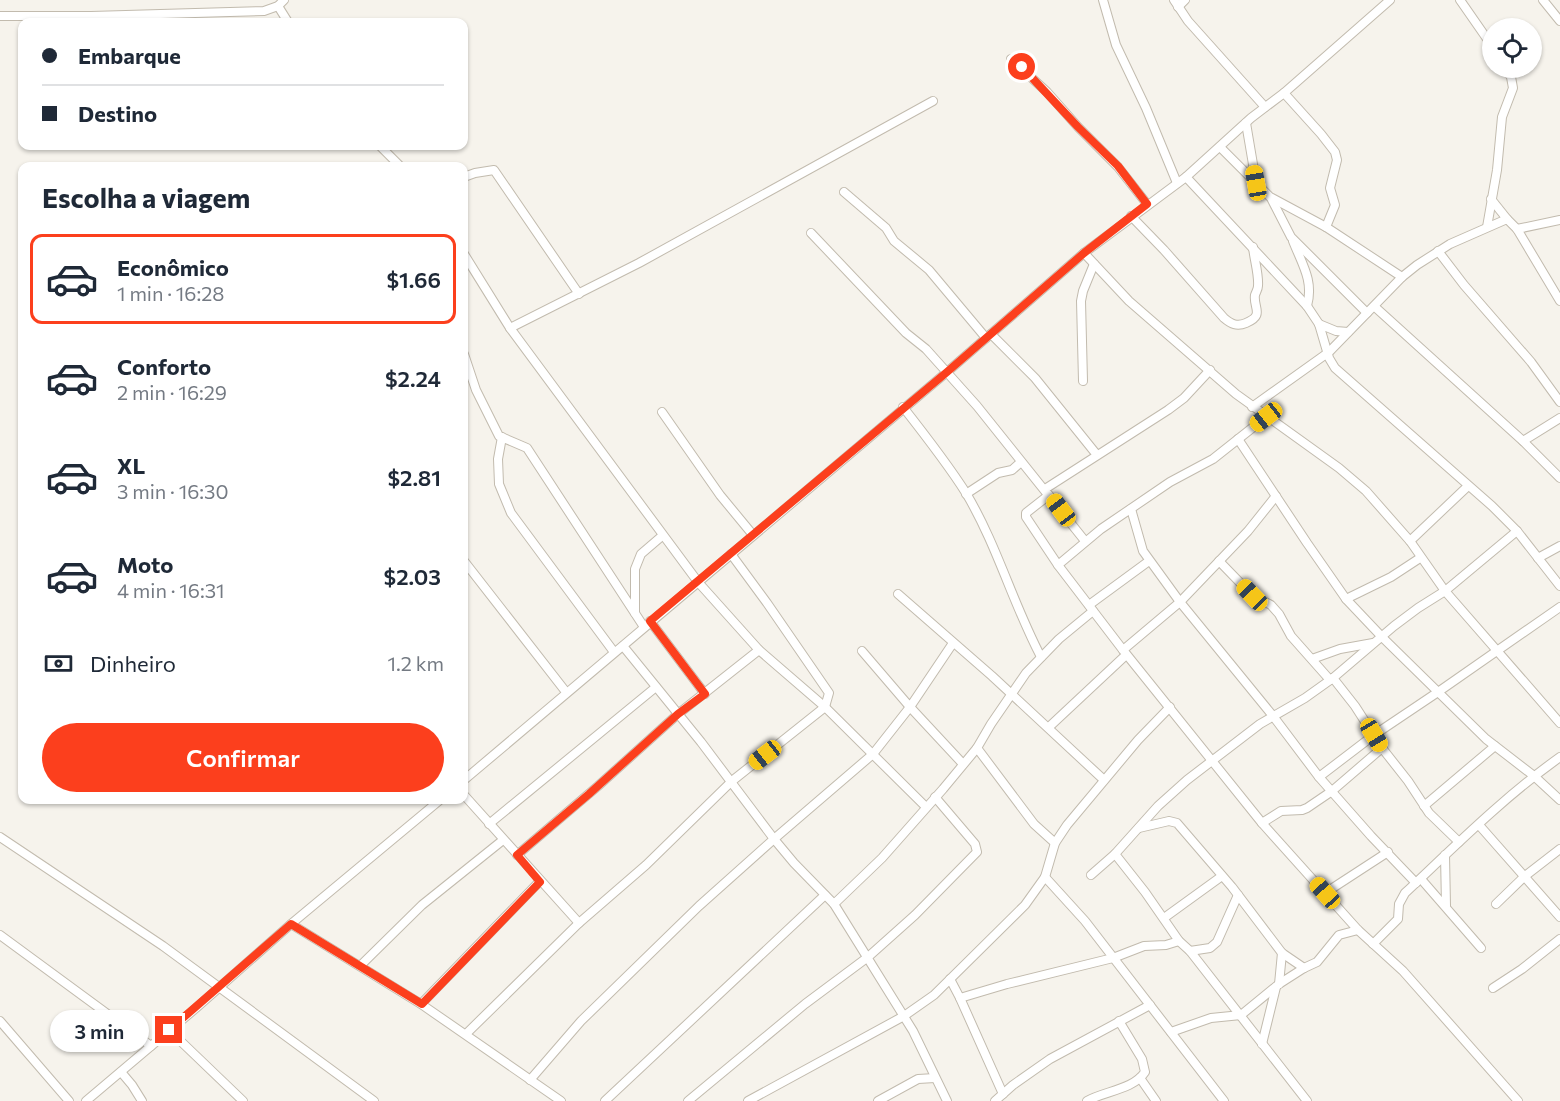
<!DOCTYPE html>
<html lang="pt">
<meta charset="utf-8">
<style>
body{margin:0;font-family:Commissioner,sans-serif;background:#f2f2f3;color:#1f2937;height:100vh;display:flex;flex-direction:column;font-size:22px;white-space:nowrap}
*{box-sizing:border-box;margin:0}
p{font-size:20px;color:#747a83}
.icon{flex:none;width:33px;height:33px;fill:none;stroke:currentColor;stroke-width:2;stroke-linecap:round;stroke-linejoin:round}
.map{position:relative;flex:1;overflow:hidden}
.sheet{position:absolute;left:18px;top:162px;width:450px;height:642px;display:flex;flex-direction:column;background:#fff;border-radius:12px;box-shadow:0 2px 4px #0004}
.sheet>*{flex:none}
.guide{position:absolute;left:18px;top:18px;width:450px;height:132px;border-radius:12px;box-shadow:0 2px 4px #0004;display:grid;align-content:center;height:132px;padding:0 24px;background:#fff}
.fabs{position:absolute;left:1482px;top:18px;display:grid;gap:12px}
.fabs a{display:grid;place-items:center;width:60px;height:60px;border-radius:50%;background:#fff;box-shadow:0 2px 4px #0004;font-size:30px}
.end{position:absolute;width:27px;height:27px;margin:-14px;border:8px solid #fc3f1d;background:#fff;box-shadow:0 0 0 3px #fff}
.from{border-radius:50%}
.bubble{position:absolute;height:42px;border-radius:21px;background:#fff;box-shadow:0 2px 4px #0004;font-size:20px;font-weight:600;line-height:42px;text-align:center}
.car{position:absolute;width:18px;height:36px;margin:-18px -9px;border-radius:8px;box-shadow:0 0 4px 2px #0007;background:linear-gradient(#f5c518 24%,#345 0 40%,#f5c518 0 76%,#345 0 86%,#f5c518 0)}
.guide b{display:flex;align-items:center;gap:21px;height:57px;font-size:22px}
.guide b+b{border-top:2px solid #e0e1e3}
.guide i{width:15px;height:15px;background:#1f2937}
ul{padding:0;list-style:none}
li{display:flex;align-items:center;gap:18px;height:90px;margin:0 12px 9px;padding:0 12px;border:3px solid transparent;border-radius:12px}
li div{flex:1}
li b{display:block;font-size:22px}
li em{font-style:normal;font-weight:600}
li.current{border-color:#fc3f1d}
li>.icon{width:54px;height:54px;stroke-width:1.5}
h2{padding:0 24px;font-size:27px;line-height:72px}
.pay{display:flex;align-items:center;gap:15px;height:66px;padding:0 24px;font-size:22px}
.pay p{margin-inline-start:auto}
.button{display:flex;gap:12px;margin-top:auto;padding:12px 24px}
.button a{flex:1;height:69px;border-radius:36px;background:#fc3f1d;color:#fff;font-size:24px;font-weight:600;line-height:69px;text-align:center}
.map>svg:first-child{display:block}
</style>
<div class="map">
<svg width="1560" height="1101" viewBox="0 0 1560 1101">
<rect width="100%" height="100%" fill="#f6f3ec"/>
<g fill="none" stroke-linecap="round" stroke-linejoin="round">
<defs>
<g id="street">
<polyline points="1103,0 1116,45 1146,108 1177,183"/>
<polyline points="1174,0 1188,21 1265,107"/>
<polyline points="1460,0 1492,46"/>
<polyline points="1543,0 1560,21"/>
<polyline points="278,6 288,22"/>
<polyline points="1178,7 1185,0"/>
<polyline points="0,16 91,16 264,11 278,6 284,0"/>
<polyline points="1011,59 1047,92 1078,127 1118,167 1147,204"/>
<polyline points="1284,93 1321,134 1335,152 1337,160 1330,188 1335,205 1326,227"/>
<polyline points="1246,123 1256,182"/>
<polyline points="380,146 400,166"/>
<polyline points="1220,147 1271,198 1291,237 1367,313"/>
<polyline points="464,177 475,173 494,170 579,294"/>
<polyline points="1186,177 1307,306 1319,324 1329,358 1335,368 1492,506 1517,531 1560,586"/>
<polyline points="844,192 886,228 894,241 929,270 986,338"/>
<polyline points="1272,198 1326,227 1402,277"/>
<polyline points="1491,199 1507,219"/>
<path d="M1131,216L1164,250L1224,318C1231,324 1237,327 1246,323C1265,315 1253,308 1255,295C1256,292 1258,289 1258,286C1259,274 1254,259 1253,247"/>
<polyline points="1487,227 1497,170 1502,117 1513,88 1511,77 1505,68"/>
<polyline points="1517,229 1560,220"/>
<polyline points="811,233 906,333 926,349 977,406 1085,541"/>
<path d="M1293,241C1302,264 1314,281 1307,306"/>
<polyline points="1438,251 1464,285 1531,362 1560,402"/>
<polyline points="1084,253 1129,301 1236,394 1339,468 1366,491 1410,541 1445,591 1560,723"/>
<polyline points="464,254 510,328 698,582 759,650 825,707 926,807"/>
<polyline points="1375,307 1523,441 1560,478"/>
<polyline points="1319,324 1336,331 1348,332"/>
<polyline points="510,328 639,263 933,101"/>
<polyline points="991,334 1035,378 1097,455"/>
<polyline points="464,354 476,390 499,436 527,448 644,627"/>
<polyline points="1083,381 1081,301 1083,291 1094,264"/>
<path d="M903,407C925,435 947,463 966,493C997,545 1013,604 1041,657"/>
<polyline points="1252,407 1329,352 1402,277 1417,265 1450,244 1507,219 1517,229 1560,301"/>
<polyline points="662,412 720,495 753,535"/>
<polyline points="1266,417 1213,459 1170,482 1101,529 1058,565 1123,650 1262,823 1358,930 1403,971 1518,1101"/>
<polyline points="502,437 498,459 499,484 511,513 614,652"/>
<polyline points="1238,439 1307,543 1346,599 1382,637 1486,739 1534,776 1560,800"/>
<polyline points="1523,441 1560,418"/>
<polyline points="1045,489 1168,410 1184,398 1210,370"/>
<polyline points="966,494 998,473 1012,470 1021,462"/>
<polyline points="1049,495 1026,513 1026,517 1058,565"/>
<polyline points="1131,509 1143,551 1180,602 1273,716 1319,777 1371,836 1416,883"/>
<polyline points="1410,541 1468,486"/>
<polyline points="1538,558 1560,546"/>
<polyline points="464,561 566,692"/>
<polyline points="1219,561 1252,595 1271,605 1279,614 1291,636 1330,680"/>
<polyline points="898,594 992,676 1104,780"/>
<polyline points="1346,599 1391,577 1420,558"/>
<polyline points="1089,605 1149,561"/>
<polyline points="635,613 635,569 641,554 662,536"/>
<polyline points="650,621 705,694"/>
<polyline points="623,646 701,742 774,839 794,863 834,904 913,1031 947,1101"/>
<polyline points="1123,650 1180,602 1248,531 1276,496"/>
<polyline points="862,651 910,707 953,643"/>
<polyline points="1312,659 1340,649 1373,643"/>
<polyline points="1333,678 1355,706 1382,748 1408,781 1429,813 1459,842"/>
<polyline points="1049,727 1126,655"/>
<polyline points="977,748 1034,824 1055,843"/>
<polyline points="1319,777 1374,735 1438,692 1560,607"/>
<polyline points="464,780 947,372 1084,253 1186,177 1251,118 1284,93 1390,0"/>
<polyline points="464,795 579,923"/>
<polyline points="1424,806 1495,746"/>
<polyline points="1262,823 1281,811 1302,810 1307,808 1332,791 1382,748"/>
<polyline points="489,824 656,687"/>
<polyline points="1479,825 1560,917"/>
<polyline points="1139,828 1169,821 1177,823 1232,887 1282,953 1304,968"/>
<polyline points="0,837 163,946 374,1101"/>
<polyline points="517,855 598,786 678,714 759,650"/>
<polyline points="1445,855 1446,906"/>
<polyline points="1091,875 1115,854"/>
<polyline points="1045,877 1085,921 1224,1101"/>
<polyline points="1421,879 1481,948"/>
<polyline points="1325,893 1388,852"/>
<polyline points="834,904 882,858 943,789 977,748 991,724 1026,673 1059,639 1093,611"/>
<polyline points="1496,904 1525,876 1560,849"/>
<polyline points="1164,918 1222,876"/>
<polyline points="291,924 421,1004 561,1101"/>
<polyline points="0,935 151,1046"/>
<path d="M1373,944L1398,919L1399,904L1405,893C1455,846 1504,797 1560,757"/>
<polyline points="1190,951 1210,948 1217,942 1238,895"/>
<polyline points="360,966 422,905 503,840"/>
<polyline points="950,979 960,998 1007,984 1113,958 1144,946 1166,945 1179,941"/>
<polyline points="1279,984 1282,953"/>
<polyline points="1493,988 1522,969 1560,939"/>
<polyline points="960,998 1003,1094"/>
<polyline points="421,1004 540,881"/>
<polyline points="0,1021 69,1101"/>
<polyline points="169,1030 243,1101"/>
<polyline points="1171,1032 1211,1018 1241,1015 1279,984 1304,968 1317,962 1339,935 1358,930"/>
<polyline points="466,1034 579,923 646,865 732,781 825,707 829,693 767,603 731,554"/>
<polyline points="1262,1044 1276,987"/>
<polyline points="121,1072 132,1085 142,1101"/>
<polyline points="1140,1078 1156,1101"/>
<polyline points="530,1080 581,1021 699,906 774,839 873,754 910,707 963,764"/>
<polyline points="86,1101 196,1008 291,924 440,800"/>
<polyline points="605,1101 825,895"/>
<polyline points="688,1101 805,1004 868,957 915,915 977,852 975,844 935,797"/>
<polyline points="748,1101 904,1016 934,995 1025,905 1045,877 1055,843 1067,825 1138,740 1170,707"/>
<polyline points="878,1101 918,1079 935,1078"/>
<polyline points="995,1101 1013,1085 1050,1059 1150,1005"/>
<path d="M1087,1101C1104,1091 1133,1090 1145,1072L1142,1059L1119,1021"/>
<polyline points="1307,1101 1190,951 1179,941 1145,892 1115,854 1158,806 1187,780 1260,724 1305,698 1333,678 1394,626 1418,608 1445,591 1517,531"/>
</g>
</defs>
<use href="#street" stroke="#c2bbae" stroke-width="10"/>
<use href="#street" stroke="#fff" stroke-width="8"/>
</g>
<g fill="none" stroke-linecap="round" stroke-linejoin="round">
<polyline stroke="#fc3f1d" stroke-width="8" points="169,1030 291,924 422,1004 540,882 517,855 589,794 678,714 705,694 650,621 947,372 1084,253 1147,204 1118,166 1078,127 1022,67"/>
</g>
</svg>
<div class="fabs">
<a><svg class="icon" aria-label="locate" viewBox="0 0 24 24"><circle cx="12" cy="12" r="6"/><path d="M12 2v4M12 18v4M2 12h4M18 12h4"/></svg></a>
</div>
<i class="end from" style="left:1022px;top:67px"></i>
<i class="end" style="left:169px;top:1030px"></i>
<div class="bubble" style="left:50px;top:1010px;width:99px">3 min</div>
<i class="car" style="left:1256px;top:183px;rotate:350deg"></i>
<i class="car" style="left:1266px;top:417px;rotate:232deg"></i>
<i class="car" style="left:1061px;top:510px;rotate:323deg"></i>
<i class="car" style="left:1252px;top:595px;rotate:316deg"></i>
<i class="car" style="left:1374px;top:735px;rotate:149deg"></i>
<i class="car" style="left:765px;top:755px;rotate:232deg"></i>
<i class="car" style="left:1325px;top:893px;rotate:318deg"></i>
<div class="guide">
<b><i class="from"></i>Embarque</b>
<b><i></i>Destino</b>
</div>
<section class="sheet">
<h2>Escolha a viagem</h2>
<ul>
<li class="current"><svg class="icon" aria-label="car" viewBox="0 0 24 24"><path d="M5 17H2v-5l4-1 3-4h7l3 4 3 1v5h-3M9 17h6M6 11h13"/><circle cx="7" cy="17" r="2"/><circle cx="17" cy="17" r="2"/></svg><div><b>Econômico</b><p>1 min · 16:28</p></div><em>$1.66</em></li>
<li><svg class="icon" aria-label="car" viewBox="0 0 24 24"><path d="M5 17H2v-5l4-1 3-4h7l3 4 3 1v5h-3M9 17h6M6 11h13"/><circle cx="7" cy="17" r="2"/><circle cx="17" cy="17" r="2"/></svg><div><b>Conforto</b><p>2 min · 16:29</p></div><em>$2.24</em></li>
<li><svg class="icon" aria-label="car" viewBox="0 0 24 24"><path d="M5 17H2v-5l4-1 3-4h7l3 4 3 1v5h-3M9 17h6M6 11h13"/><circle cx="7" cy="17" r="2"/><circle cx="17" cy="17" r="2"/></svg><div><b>XL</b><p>3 min · 16:30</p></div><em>$2.81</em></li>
<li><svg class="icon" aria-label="car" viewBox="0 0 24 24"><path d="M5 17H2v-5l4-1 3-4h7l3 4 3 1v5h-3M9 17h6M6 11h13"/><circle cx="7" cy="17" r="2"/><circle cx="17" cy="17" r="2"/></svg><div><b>Moto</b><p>4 min · 16:31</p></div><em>$2.03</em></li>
</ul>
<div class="pay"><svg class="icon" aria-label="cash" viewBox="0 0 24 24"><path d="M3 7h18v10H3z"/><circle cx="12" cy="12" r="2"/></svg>Dinheiro<p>1.2 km</p></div>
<div class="button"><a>Confirmar</a></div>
</section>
</div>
